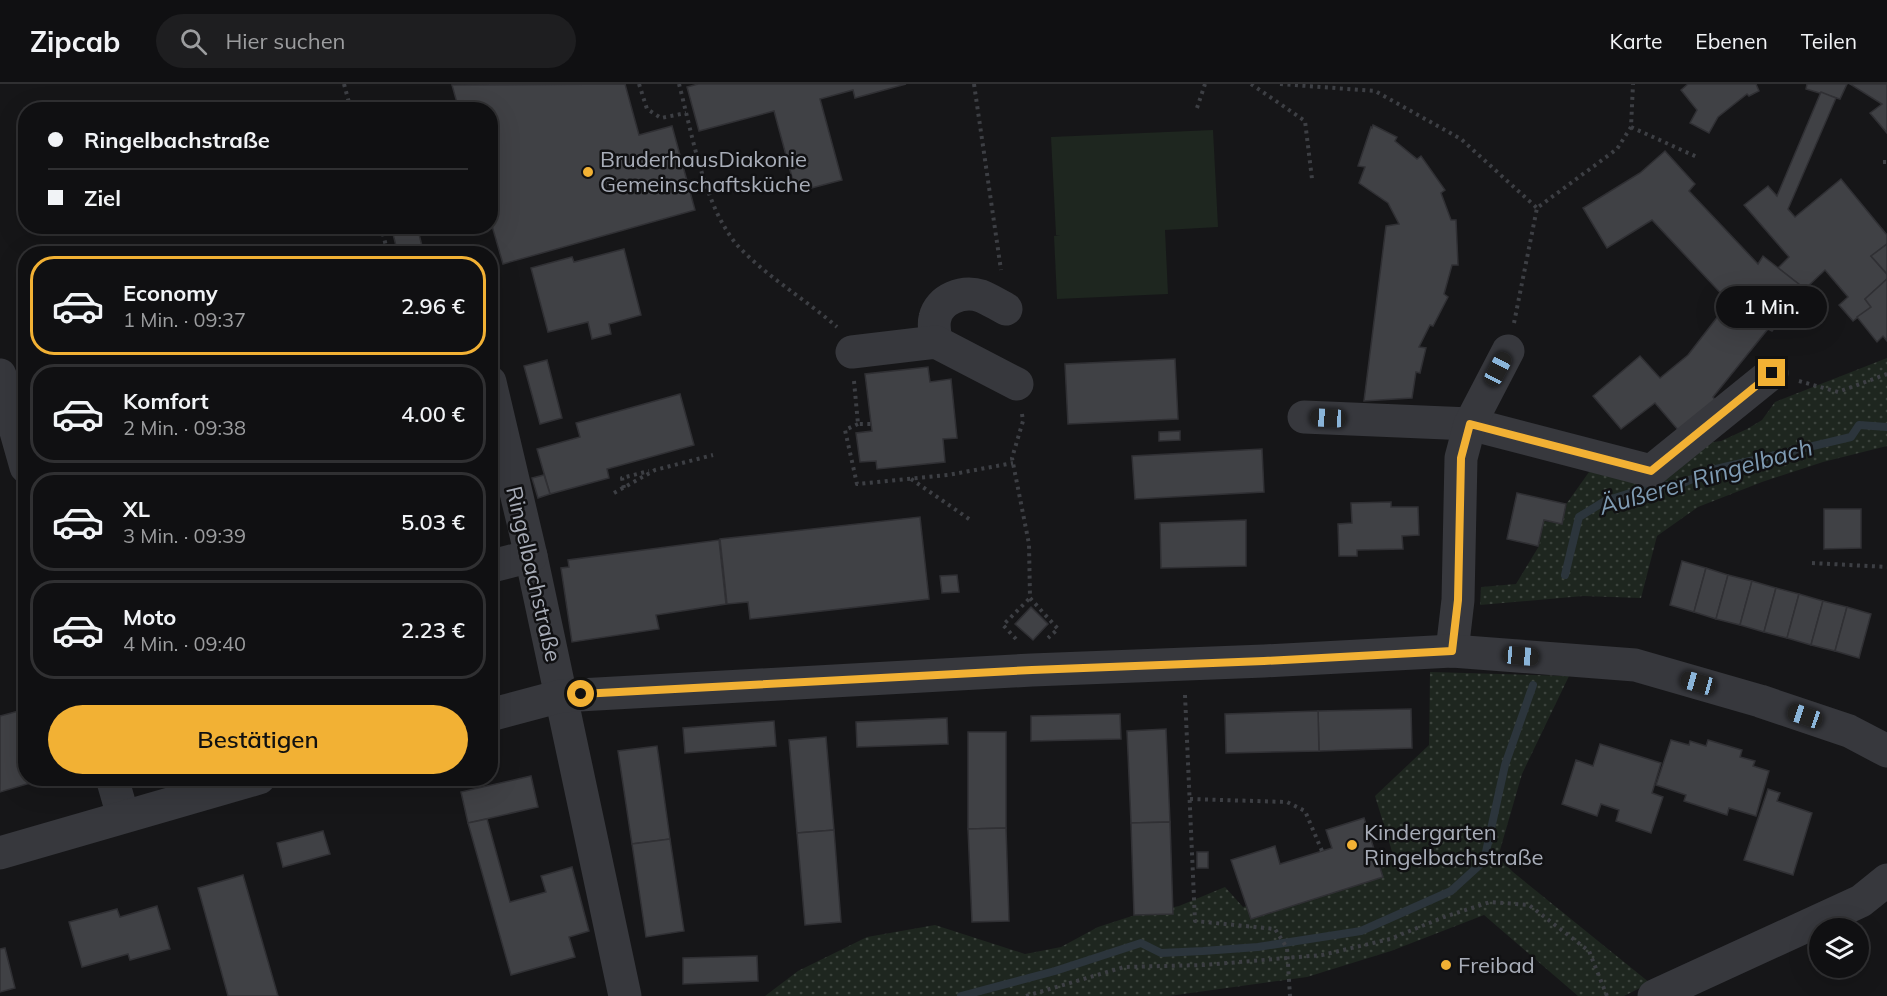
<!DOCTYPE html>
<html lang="de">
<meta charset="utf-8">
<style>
body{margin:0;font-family:Mulish,sans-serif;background:#1e1e20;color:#f1f3f6;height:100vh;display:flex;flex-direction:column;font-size:22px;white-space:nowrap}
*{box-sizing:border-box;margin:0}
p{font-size:20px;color:#9c9d9f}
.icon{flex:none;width:33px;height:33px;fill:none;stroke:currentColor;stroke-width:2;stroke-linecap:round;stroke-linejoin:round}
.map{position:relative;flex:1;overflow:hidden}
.side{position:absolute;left:18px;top:162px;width:480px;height:540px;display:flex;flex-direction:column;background:#101012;border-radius:24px;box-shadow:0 6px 24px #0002,0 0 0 2px #303032}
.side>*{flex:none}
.hud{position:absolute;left:18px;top:18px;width:480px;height:132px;border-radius:24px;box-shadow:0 6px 24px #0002,0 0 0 2px #303032;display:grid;align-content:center;height:132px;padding:0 30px;background:#101012}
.tools{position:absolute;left:1809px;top:834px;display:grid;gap:12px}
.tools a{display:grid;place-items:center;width:60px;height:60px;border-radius:50%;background:#101012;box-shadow:0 6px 24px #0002,0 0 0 2px #303032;font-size:30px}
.end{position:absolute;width:27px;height:27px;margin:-14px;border:8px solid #f2b134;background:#111;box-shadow:0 0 0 3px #111}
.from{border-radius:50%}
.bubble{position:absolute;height:42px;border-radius:21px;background:#101012;box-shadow:0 6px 24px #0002,0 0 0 2px #303032;font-size:20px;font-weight:600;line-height:42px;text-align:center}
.car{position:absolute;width:18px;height:36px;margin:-18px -9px;border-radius:8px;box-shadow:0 0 4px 2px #0007;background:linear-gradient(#222 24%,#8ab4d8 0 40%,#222 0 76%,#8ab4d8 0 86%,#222 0)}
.hud b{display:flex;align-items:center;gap:21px;height:57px;font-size:22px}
.hud b+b{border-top:2px solid #303032}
.hud i{width:15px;height:15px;background:#f1f3f6}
ul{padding:10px 0 0;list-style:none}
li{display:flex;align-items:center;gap:18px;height:99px;margin:0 12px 9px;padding:0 18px;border:3px solid #303032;border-radius:24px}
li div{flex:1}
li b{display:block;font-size:22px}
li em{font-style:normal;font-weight:600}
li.current{border-color:#f2b134}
li>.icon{width:54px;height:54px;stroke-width:1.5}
.cta{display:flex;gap:12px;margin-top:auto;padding:12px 30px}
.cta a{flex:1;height:69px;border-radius:36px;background:#f2b134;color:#111;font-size:24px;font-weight:600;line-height:69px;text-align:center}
header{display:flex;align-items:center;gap:36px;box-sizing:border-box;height:84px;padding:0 30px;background:#101012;border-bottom:2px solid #303032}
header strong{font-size:28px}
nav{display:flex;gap:33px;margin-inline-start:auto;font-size:21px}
.search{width:420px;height:54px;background:#1e1e20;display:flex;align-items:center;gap:15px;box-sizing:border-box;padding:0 21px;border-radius:33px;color:#9c9d9f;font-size:22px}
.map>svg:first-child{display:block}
</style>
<header>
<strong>Zipcab</strong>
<div class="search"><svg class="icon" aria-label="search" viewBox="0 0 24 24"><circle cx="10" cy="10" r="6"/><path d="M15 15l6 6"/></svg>Hier suchen</div>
<nav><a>Karte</a><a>Ebenen</a><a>Teilen</a></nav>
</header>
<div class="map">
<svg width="1887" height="912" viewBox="0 0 1887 912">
<defs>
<pattern id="grass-dots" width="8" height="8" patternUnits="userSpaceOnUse" patternTransform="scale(1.5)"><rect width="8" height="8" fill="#1e261f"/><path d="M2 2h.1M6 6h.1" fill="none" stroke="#3c433d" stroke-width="1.8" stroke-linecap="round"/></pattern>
</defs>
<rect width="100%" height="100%" fill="#161618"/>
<g fill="url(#grass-dots)">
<polygon points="1887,274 1887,362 1823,378 1762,398 1698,423 1657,452 1641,514 1583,512 1480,521 1481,503 1516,500 1539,462 1544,437 1562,440 1567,419 1589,388 1691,361 1721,357 1747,345 1762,336 1775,318"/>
<polygon points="1430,588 1569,592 1522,690 1498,773 1513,788 1650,899 1624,912 1578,912 1484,831 1391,867 1307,893 1169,912 765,912 798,887 867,853 935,841 1025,870 1061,863 1098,843 1132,832 1179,822 1225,803 1243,823 1394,774 1375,712 1429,661"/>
</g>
<polygon fill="#1e261f" points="1213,46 1218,143 1165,146 1168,210 1057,215 1054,152 1060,151 1056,151 1051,53"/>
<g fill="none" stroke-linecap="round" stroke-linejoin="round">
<g stroke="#2c353c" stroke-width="8">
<polyline points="1565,491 1579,433 1605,417 1643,405 1683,399 1716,385 1851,353 1859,341 1887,343"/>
<polyline points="961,912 1055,887 1141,859 1161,869 1203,867 1258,863 1361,847 1451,807 1484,777 1505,681 1533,601"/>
</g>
</g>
<g fill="#404145" stroke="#303034" stroke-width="1.5">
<polygon points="625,0 639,51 672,42 695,126 503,180 490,135 490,26 459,26 452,1"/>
<polygon points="698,0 906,0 855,14 853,6 820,15 842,96 796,108 774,27 699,47 687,3"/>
<polygon points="1688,0 1756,0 1759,7 1749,12 1747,10 1718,33 1709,49 1690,39 1697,26 1681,6"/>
<polygon points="1807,0 1847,0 1840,15 1806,5"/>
<polygon points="1850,0 1887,0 1887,49 1870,29 1882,20"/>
<polygon points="1821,8 1836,14 1788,125 1795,133 1841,95 1887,151 1887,160 1871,172 1887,190 1887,195 1865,215 1871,223 1853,237 1839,221 1848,213 1825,186 1805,205 1778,184 1789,173 1744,121 1768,102 1777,112"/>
<polygon points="1373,41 1397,53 1395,57 1417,75 1421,72 1445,106 1441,109 1451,136 1456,136 1458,181 1452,181 1444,210 1448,213 1433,242 1430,241 1419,263 1426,264 1420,289 1416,288 1412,314 1364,317 1386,142 1399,140 1388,119 1359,99 1365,83 1358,82 1371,43 1372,44"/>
<polygon points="1665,67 1695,100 1689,107 1758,180 1763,172 1805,205 1772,247 1768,245 1713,313 1716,317 1679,347 1655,319 1621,345 1593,312 1640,272 1660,294 1688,271 1729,218 1652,136 1607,164 1583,124 1640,89"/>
<polygon points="391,142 417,142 424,170 398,170"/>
<polygon points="1887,160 1887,190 1871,172"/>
<polygon points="624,165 641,231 609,240 611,250 592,255 588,238 548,248 531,184 572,173 574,178"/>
<polygon points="1887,195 1887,257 1883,252 1877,258 1857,233 1871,223 1865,215"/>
<polygon points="1175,275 1178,335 1068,340 1065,280"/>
<polygon points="547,276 562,334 540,340 524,282"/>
<polygon points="928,283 930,298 951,295 957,354 943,355 945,378 877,385 876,377 860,378 856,349 872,347 865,290"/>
<polygon points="680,310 694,361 607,385 609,394 550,410 537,365 580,353 576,339"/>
<polygon points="1180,347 1180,356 1159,357 1159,348"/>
<polygon points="1262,365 1264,408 1135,415 1132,372"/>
<polygon points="544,391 550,410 538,414 532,394"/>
<polygon points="1517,409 1566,420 1562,440 1544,436 1538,462 1507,455"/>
<polygon points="1391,418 1391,423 1418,423 1419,451 1402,452 1403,465 1357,466 1357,472 1339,472 1338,440 1352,439 1351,419"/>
<polygon points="1824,425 1861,425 1861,464 1824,465"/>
<polygon points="920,433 929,515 750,535 748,518 727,520 720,455"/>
<polygon points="1246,436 1246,482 1161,484 1160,439"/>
<polygon points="719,456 726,520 656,531 659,545 572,558 561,484 569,483 568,476"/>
<polygon points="1682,477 1706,484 1694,528 1670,521"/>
<polygon points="1706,484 1728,491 1716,535 1694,528"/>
<polygon points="957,491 959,508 942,509 940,492"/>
<polygon points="1728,491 1752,497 1740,541 1716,535"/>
<polygon points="1752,497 1776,504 1764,548 1740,541"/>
<polygon points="1776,504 1799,510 1787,554 1764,548"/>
<polygon points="1799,510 1823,517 1811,561 1787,554"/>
<polygon points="1823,517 1847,523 1835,567 1811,561"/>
<polygon points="1031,523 1048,540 1033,556 1015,540"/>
<polygon points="1847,523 1871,530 1859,574 1835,567"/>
<polygon points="26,625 26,694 47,694 0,708 0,632"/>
<polygon points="1411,625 1412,664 1319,667 1318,627"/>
<polygon points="1318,627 1319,667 1226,669 1225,630"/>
<polygon points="1120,630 1121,655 1031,657 1031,632"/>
<polygon points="947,634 948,660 857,663 856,638"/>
<polygon points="774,637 776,662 685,669 683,644"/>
<polygon points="1166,645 1170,738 1131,739 1127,647"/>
<polygon points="968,648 1006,648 1006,744 968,745"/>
<polygon points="826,653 834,746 797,749 789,656"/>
<polygon points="1671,656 1689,661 1690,657 1706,662 1708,656 1742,666 1740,673 1755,677 1753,682 1769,687 1756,732 1729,724 1727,731 1684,717 1686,711 1656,701"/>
<polygon points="1600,660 1661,679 1652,709 1663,713 1651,749 1616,737 1619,726 1601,720 1597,732 1562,720 1576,676 1593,682"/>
<polygon points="657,662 670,755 632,760 618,667"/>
<polygon points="531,692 538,723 468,739 461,708"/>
<polygon points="1768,705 1780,709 1777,717 1812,729 1793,791 1744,776"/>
<polygon points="1364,734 1383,793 1251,835 1231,776 1275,762 1280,780 1332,764 1326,746"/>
<polygon points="487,735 510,818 546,808 541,792 572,783 589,847 569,853 575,873 511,891 468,739"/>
<polygon points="1170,738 1173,830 1134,831 1131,739"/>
<polygon points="1006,744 1009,837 972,838 968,745"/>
<polygon points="834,746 841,838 805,841 797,749"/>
<polygon points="323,747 330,770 283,783 277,759"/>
<polygon points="670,755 684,847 646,853 632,760"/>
<rect x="1197" y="768" width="11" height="16"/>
<polygon points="243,791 278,912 228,912 198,804"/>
<polygon points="157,822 170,865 130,876 128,870 82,883 69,838 117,825 120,833"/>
<polygon points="5,864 15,904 0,908 0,865"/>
<polygon points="757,872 758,897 683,900 683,874"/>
</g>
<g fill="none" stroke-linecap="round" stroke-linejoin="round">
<g stroke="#3d3f44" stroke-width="4" stroke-dasharray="3 4.5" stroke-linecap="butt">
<polyline points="344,0 351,26"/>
<polyline points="639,0 647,25 661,34 686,29"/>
<path d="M679,0C692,49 704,123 738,162C767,193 805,215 837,243"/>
<polyline points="974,0 1001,186"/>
<polyline points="1251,0 1305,37 1312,95"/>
<polyline points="1280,0 1375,7 1461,55 1537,124"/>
<polyline points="1197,24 1205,0"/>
<polyline points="1631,43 1697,73"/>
<polyline points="1883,78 1887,78"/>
<polyline points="381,142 388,170"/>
<polyline points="1514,239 1537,124 1617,65 1631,43 1633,0"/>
<polyline points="854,297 858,340 871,340"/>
<polyline points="1799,297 1838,308 1887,290"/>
<polyline points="1022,330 1023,337 1012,374 1029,460 1030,514 1058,545 1048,554"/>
<polyline points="858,340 845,346 857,400 948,391 1013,379"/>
<polyline points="911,395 972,437"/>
<polyline points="624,404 622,394 649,387"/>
<polyline points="614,409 655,386 713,371"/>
<polyline points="1812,479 1887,483"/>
<polyline points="1016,555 1003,541 1030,514"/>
<polyline points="1185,611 1195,837 1275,845 1287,864 1290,912"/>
<polyline points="1190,715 1287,718 1305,727 1322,767"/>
<polyline points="1026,912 1124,883 1204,881 1322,871 1390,855 1444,833 1490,818 1529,821 1589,867 1607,912"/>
</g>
<g stroke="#37383d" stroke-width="33">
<path d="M936,258C935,250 933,241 935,234C939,215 963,206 981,212C989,215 998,221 1006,225"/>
<polyline points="852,268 936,258 1017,300"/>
<polyline points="0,291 26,383"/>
<polyline points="490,298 531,472 625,912"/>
<polyline points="1304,333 1470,340 1651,387 1772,289"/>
<polyline points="496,481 531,472"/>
<polyline points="1452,567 1458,516 1461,374 1470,340 1508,267"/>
<polyline points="490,631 561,612 1032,586 1264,577 1452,567 1635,581 1760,617 1849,647 1887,667"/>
<polyline points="112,694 123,732"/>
<polyline points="0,769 259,694"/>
<polyline points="1654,912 1861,817 1887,796"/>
</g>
</g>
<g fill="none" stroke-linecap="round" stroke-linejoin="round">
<polyline stroke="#f2b134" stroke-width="8" points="581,610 1032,586 1264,577 1452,567 1458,516 1461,374 1470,340 1651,387 1772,289"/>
</g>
<g fill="#f2b134" stroke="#111113" stroke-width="2">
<circle cx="588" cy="88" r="6"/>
<circle cx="1352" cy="761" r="6"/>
<circle cx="1446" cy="881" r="6"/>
</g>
<g text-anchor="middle" stroke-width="5" stroke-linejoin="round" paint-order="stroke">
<g font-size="22" fill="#a8adb8" stroke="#111113" text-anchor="start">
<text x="600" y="83">BruderhausDiakonie<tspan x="600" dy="25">Gemeinschaftsküche</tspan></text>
<text x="1364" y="756">Kindergarten<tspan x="1364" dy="25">Ringelbachstraße</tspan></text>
<text x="1458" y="889">Freibad</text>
</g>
<g font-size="22" fill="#a8adb8" stroke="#111113">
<text transform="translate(534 490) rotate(77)" y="8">Ringelbachstraße</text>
</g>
<g font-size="24" font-style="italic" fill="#7f9bb3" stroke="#111113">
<text transform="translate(1706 393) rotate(-16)" y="8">Äußerer Ringelbach</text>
</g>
</g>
</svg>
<div class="tools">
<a><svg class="icon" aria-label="layers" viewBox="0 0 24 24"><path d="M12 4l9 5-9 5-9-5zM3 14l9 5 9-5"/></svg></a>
</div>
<i class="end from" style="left:581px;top:610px"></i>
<i class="end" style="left:1772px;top:289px"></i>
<div class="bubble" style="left:1716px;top:202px;width:111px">1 Min.</div>
<i class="car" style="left:1498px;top:285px;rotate:28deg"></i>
<i class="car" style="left:1328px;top:334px;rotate:273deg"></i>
<i class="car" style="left:1521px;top:572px;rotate:95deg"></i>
<i class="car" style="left:1698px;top:599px;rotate:286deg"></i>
<i class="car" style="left:1805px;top:632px;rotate:289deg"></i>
<div class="hud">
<b><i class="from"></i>Ringelbachstraße</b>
<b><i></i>Ziel</b>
</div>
<section class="side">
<ul>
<li class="current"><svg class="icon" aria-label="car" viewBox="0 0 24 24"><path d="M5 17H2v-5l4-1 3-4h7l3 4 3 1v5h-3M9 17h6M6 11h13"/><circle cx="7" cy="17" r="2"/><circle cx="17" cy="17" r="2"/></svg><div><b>Economy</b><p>1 Min. · 09:37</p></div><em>2.96 €</em></li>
<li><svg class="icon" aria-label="car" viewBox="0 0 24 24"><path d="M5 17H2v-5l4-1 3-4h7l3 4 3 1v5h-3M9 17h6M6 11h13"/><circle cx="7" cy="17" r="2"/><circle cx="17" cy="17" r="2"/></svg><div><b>Komfort</b><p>2 Min. · 09:38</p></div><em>4.00 €</em></li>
<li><svg class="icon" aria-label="car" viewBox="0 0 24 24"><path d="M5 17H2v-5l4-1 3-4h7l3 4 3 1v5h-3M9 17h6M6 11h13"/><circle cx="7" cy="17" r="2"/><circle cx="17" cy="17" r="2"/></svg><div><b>XL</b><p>3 Min. · 09:39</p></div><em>5.03 €</em></li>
<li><svg class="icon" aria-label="car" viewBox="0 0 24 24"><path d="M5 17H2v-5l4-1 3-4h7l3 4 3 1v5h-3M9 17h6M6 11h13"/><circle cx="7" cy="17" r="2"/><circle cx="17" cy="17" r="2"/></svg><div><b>Moto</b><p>4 Min. · 09:40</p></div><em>2.23 €</em></li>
</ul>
<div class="cta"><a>Bestätigen</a></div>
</section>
</div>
